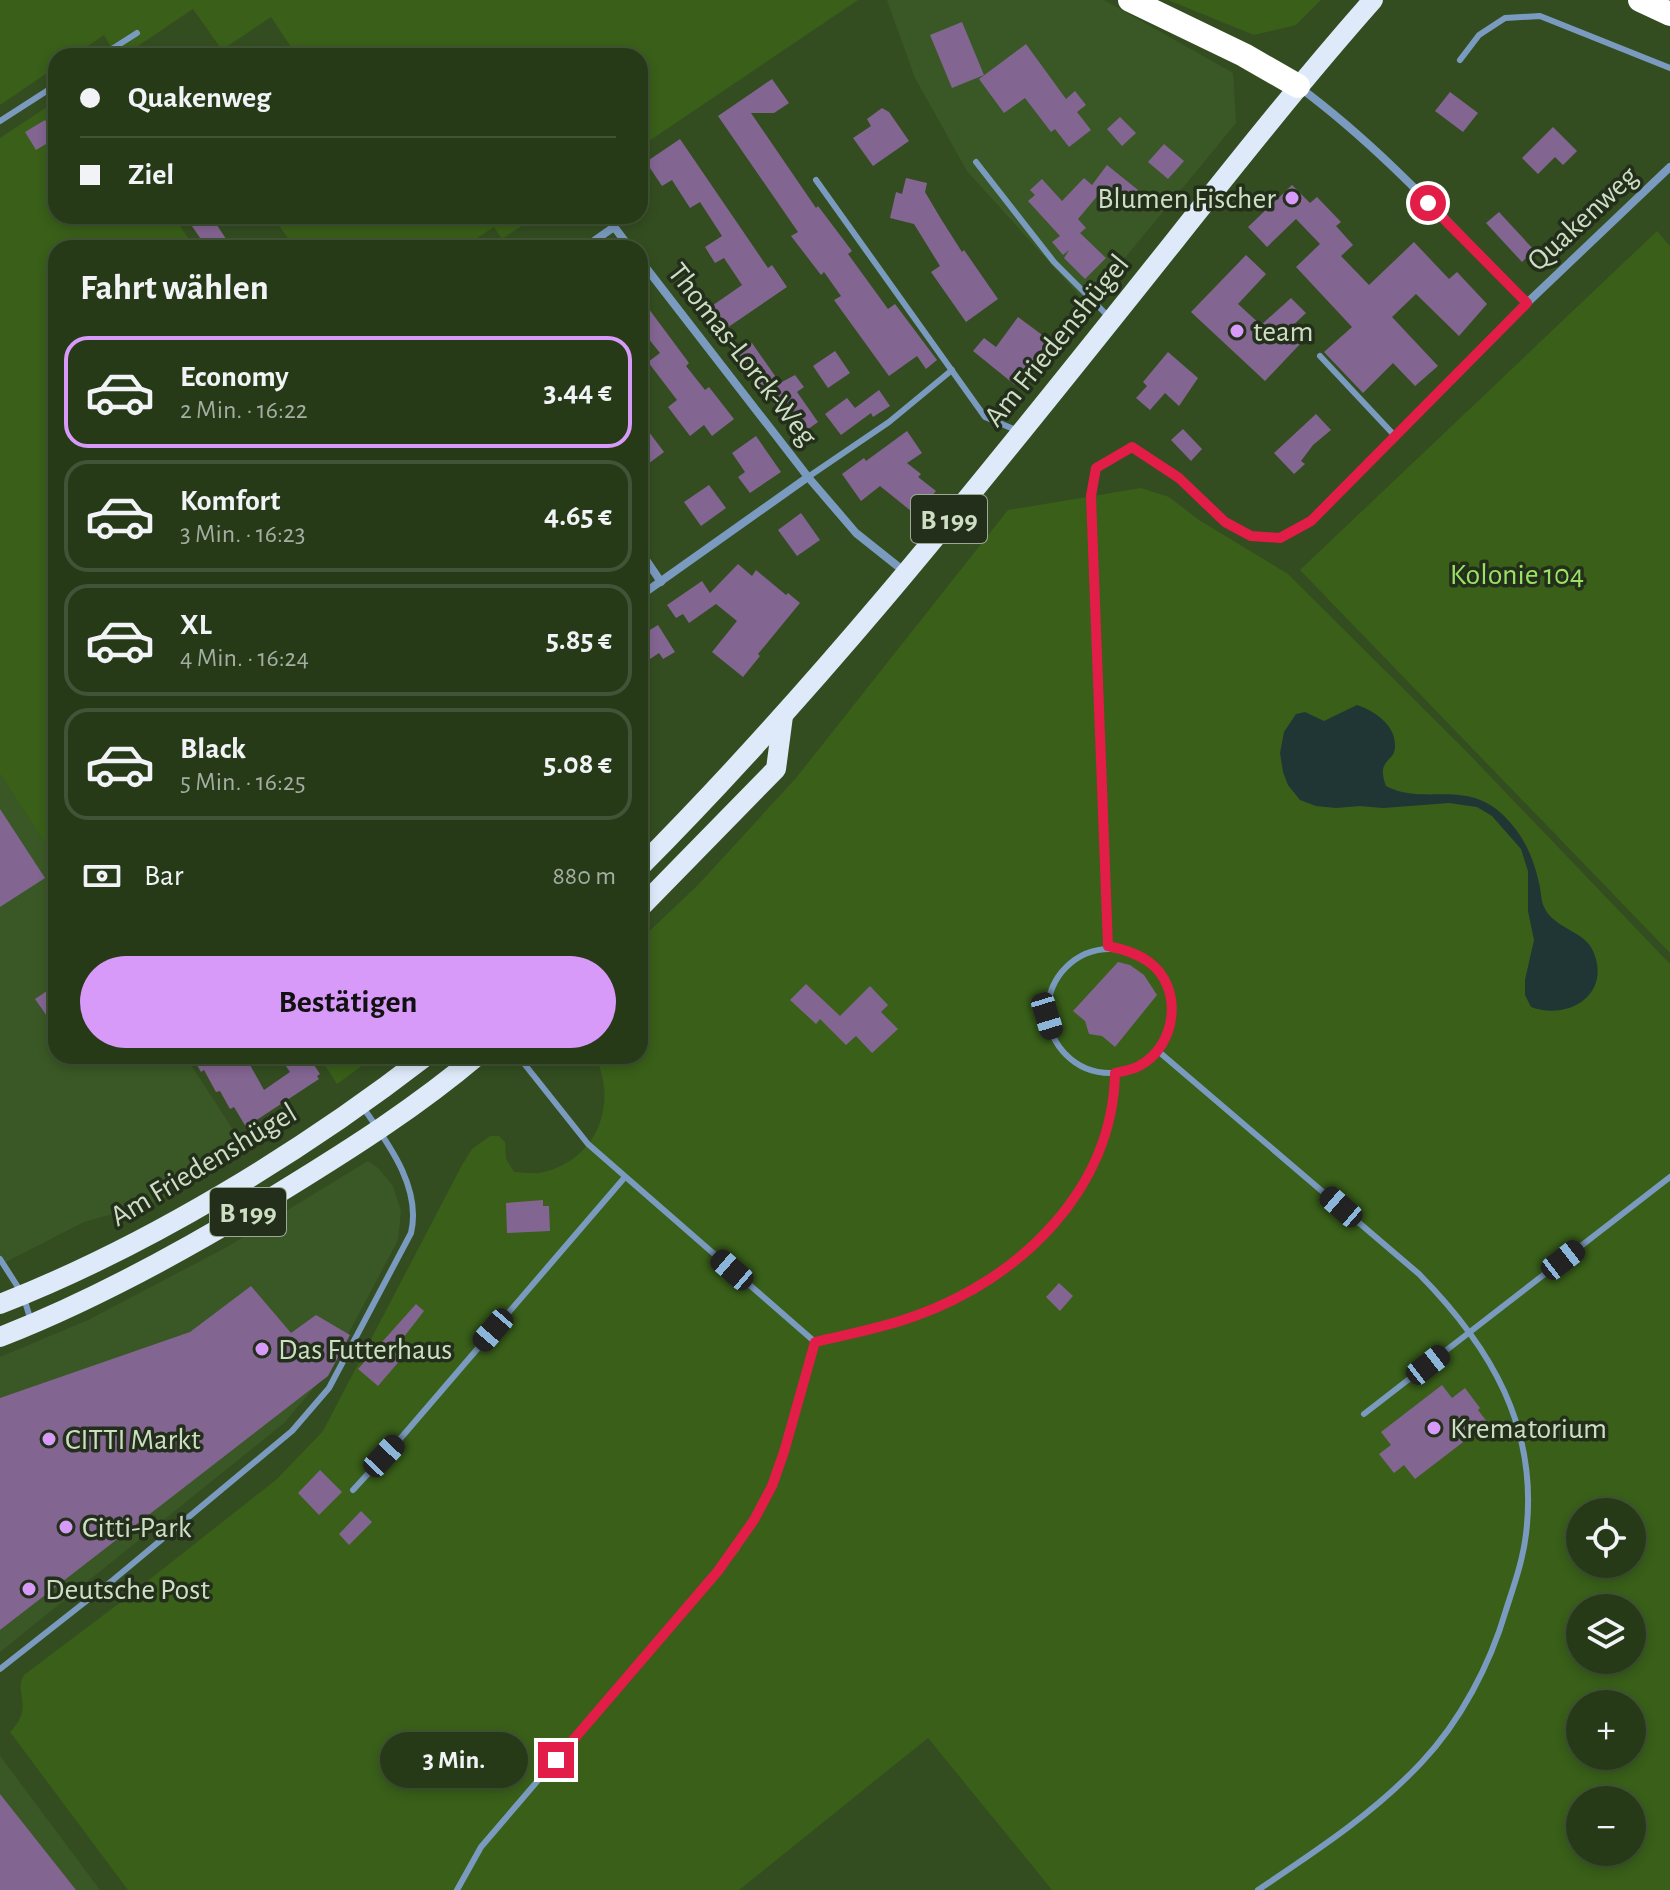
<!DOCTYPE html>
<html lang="de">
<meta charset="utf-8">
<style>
body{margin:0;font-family:"Alegreya Sans",sans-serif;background:#324525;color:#f1f3f6;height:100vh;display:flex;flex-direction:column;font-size:30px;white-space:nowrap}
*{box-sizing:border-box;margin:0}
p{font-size:26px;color:#a4ada2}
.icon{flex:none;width:44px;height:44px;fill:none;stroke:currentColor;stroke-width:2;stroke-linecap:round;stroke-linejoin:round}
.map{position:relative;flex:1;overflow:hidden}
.side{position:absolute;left:48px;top:240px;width:600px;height:824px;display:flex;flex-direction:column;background:#263a18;border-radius:24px;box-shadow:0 4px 12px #0003,0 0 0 2px #425437}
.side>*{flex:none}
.guide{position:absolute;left:48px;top:48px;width:600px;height:176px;border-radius:24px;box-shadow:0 4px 12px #0003,0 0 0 2px #425437;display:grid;align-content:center;height:176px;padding:0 32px;background:#263a18}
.controls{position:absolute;left:1566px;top:1498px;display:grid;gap:16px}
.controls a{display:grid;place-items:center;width:80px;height:80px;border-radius:50%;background:#263a18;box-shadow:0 4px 12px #0003,0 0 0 2px #425437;font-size:40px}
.end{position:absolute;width:36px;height:36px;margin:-18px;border:10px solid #e11d48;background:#fff;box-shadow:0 0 0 4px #fff}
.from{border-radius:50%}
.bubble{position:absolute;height:56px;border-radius:28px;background:#263a18;box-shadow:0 4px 12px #0003,0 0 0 2px #425437;font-size:26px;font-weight:600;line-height:56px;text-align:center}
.car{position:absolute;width:24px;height:48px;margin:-24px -12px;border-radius:10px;box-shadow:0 0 6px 2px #0007;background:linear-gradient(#222 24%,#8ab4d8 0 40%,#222 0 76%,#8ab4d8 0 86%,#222 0)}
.guide b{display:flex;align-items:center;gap:28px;height:76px;font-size:30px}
.guide b+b{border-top:2px solid #425437}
.guide i{width:20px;height:20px;background:#f1f3f6}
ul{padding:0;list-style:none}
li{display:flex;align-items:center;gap:24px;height:112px;margin:0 16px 12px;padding:0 16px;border:4px solid #425437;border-radius:24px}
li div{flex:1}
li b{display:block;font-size:30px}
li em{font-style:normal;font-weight:600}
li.selected{border-color:#d89af8}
li>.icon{width:72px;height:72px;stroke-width:1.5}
h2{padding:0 32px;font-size:36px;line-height:96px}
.pay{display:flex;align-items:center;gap:20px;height:88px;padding:0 32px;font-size:30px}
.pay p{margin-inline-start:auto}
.primary-button{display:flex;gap:16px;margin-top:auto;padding:16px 32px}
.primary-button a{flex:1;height:92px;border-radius:48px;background:#d89af8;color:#111;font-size:32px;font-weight:600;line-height:92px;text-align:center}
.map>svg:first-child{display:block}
</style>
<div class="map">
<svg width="1670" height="1890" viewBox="0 0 1670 1890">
<rect width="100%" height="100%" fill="#334d20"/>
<g fill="#3a5825">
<polygon points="887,0 1104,0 1233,73 1236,123 1087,304 967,171 915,78"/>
<polygon points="0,774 56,859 56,1056 185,1056 245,1148 161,1200 84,1222 0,1265"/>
<polygon points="368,1161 378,1168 393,1186 401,1211 398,1240 329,1370 284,1423 0,1652 0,1357 88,1320 227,1247"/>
<polygon points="0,1756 100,1890 0,1890"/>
</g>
<g fill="#395f19" fill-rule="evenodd">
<polygon points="0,0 858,0 640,147 640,56 297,56 271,17 222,50 193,9 123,56 116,56 104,35 73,56 56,56 56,67 0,105"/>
<polygon points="1168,0 1321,0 1296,25 1254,35"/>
<polygon points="56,101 56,216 173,216 195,248 56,248 56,859 0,774 0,138"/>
<polygon points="272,216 537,216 502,239 494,227 462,248 295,248"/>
<polygon points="1657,231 1670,246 1670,953 1300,570"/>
<path d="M1141,488L1169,497L1199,520L1288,574L1466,751L1670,964V1890H1052L928,1738L739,1890H128L10,1732C35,1707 13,1693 24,1675L126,1598L277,1479L323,1431L462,1165L472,1149L490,1136H499L505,1142L506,1159L514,1172C522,1172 531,1174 539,1173C596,1162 619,1105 595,1056H640V940L698,885L796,778L1008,510ZM1580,1512H1632V1564H1580ZM1580,1608H1632V1660H1580ZM1580,1704H1632V1756H1580ZM1580,1800H1632V1852H1580Z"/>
<polygon points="319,1056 375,1056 337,1084"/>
</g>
<path fill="#1f3635" d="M1357,705C1374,711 1395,724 1395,745C1396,764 1375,757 1386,786C1423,806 1464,779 1502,814C1523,834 1533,856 1539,883C1541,891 1541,901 1544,907C1554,929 1585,931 1593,951C1612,994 1569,1021 1531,1007L1525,995V980L1534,940L1528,911V871L1521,849L1492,816L1477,807L1449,803L1383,808L1360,806L1336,808L1316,806L1300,800L1288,785L1283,772L1280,753L1284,732L1296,714L1305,712L1324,721Z"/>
<g fill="#836592">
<polygon points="962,22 984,75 952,88 930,35"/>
<polygon points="1026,44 1066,99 1075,91 1086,105 1077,112 1091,130 1069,147 1055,129 1051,132 1025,98 1004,113 979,79"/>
<polygon points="772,79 789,103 774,113 751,113 816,208 818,206 852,251 848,254 888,309 895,304 937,360 926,369 917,356 889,376 834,300 841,296 824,272 821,275 791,236 798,232 718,116"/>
<polygon points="1450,92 1478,113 1463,132 1435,111"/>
<polygon points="882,108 889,112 909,141 873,166 853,138 871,126 867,119"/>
<polygon points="1120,117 1136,133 1122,146 1107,129"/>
<polygon points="45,120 56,138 36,150 25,132"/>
<polygon points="1553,127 1577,151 1563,165 1555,157 1538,174 1522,158"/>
<polygon points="680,139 768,268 772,265 787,287 721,332 706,310 742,285 724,258 715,263 705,247 722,236 700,202 690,208 672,180 662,186 646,162"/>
<polygon points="1164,144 1184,161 1168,179 1148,162"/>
<polygon points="1107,165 1138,190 1118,209 1099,194 1078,219 1086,228 1080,233 1106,258 1085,279 1064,258 1069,250 1063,255 1052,242 1060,236 1028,201 1035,195 1030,190 1042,179 1062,201 1084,178 1092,185"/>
<polygon points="906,178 927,183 925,192 941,219 962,252 964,250 998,299 966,322 931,272 940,266 914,224 890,218 896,192 902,194"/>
<polygon points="1292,185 1310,203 1317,197 1341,222 1336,226 1353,245 1341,256 1369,285 1414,242 1449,279 1457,272 1487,304 1459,336 1416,294 1392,317 1438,366 1415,386 1393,363 1363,393 1324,352 1352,327 1296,267 1320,244 1296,219 1267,247 1248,227"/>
<polygon points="1499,212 1534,250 1522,262 1486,223"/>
<polygon points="185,216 211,216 232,248 207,248"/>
<polygon points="1246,255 1266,274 1238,304 1261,325 1291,298 1306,313 1287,331 1300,344 1265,381 1191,312"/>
<polygon points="640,297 689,363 686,366 705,390 709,387 734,419 712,436 704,425 690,436 668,407 677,400 648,362 660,353 640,328"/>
<polygon points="1018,317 1049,340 1015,385 973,351 984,338 996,347"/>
<polygon points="752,343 780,383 795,375 804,387 797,392 818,422 800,435 782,411 780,413 738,353"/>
<polygon points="835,351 850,373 828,388 813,366"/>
<polygon points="1168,352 1198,378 1179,406 1165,393 1150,410 1136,398 1147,386 1143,382"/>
<polygon points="879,390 890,406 873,417 871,413 841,435 825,414 847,398 855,408"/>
<polygon points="1316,414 1331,430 1313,445 1301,461 1305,464 1294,474 1274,453"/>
<polygon points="1183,429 1202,449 1191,461 1171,440"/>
<polygon points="907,431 922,453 907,463 921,474 918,477 936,491 916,515 880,486 861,501 842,474 864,458 866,461"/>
<polygon points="649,432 664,452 640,470 640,438"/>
<polygon points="756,436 781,472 750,493 738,477 745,472 732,453"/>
<polygon points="709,485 726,508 701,526 684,502"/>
<polygon points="801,513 820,540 797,556 778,530"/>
<polygon points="738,564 752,576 756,570 786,595 788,593 800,603 758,654 760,656 743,677 712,652 737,621 716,604 689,623 683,614 676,618 667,605 702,581 710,593"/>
<polygon points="658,625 675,652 663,659 659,653 647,661 640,650 640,636"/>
<polygon points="0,809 45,878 0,907"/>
<polygon points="1118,962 1130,965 1144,975 1157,995 1115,1047 1102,1036 1089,1034 1085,1021 1073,1011"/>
<polygon points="806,984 840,1016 870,986 888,1005 881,1012 898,1029 872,1053 856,1036 846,1045 820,1019 816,1024 790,1000"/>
<polygon points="56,985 56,1029 35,999"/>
<polygon points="192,1056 245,1056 264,1090 290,1072 279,1056 308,1056 320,1074 317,1076 319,1079 246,1127 234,1107 230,1109 220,1091 216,1092 204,1070 201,1072"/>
<polygon points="543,1200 543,1206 549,1206 550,1231 507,1233 506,1203"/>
<polygon points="1059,1283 1073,1296 1060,1311 1046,1297"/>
<polygon points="251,1286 291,1333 316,1315 350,1335 328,1376 0,1630 0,1398 190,1332"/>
<polygon points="416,1304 424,1311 393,1351 402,1358 378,1386 358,1369"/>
<polygon points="1442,1385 1452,1398 1465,1388 1480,1408 1478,1410 1488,1423 1415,1479 1404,1465 1394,1473 1379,1454 1391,1445 1381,1432"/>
<polygon points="320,1470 342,1492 319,1515 298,1493"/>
<polygon points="361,1511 372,1522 349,1545 339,1534"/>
<polygon points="0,1794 76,1890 0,1890"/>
</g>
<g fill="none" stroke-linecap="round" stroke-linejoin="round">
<g stroke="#7b9abf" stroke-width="6">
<polyline points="101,56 137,33"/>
<polyline points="1460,60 1479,35 1505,18 1540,16 1670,68"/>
<polyline points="0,121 56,85"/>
<polyline points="976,162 1054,262 1109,317"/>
<polyline points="816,180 985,417 1016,430"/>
<polyline points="1320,356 1395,436"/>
<polyline points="808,477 889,422 952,370"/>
<polyline points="1108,946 1091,496 1096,468 1132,447"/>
<circle cx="1110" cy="1011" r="62"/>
<path d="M1158,1051L1419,1274C1491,1347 1539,1428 1526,1534C1523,1560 1514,1585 1506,1610C1490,1665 1460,1722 1421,1763C1373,1814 1316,1851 1258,1890"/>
<polyline points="0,1259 23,1295 31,1321"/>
<path d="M815,1342C848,1334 883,1328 915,1316C1020,1279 1113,1189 1115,1073"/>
<polyline points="1364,1414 1670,1177"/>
<polyline points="353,1490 400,1439 625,1177"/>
<path d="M0,1669L113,1580L292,1431L329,1388L411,1233C422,1187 387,1142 362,1106"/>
<polyline points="457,1890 481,1847 736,1549 772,1486 784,1452 815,1342 588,1144 518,1056"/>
</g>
<g stroke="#7b9abf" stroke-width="8">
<path d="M1299,87C1383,149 1454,229 1527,303"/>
<polyline points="606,216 630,248"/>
<polyline points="584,248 614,227"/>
<polyline points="640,260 808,477 856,533 905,572"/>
<polyline points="1132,447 1179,478 1225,522 1251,536 1280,538 1311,521 1527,303 1670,167"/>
<polyline points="640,551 661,582"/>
<polyline points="640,596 808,477"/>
</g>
<g stroke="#deeafa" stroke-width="20">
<path d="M640,867C810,696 962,507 1113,318C1199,211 1282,103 1373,0"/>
<polyline points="640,908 776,769 783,716"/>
<path d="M0,1304C146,1247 302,1152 426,1056"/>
<path d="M0,1337C100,1298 195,1245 287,1188C352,1148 418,1106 477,1056"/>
</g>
<g stroke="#fff" stroke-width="24">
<polyline points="1130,0 1244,55 1298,86"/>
<polyline points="1640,0 1670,14"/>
</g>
</g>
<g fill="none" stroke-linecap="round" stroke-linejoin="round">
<path stroke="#e11d48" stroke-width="10" d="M556,1760L718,1571L754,1520L772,1486L784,1452L815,1342C848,1334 883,1328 915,1316C1020,1279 1113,1189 1115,1073C1123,1071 1132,1070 1139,1066C1177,1046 1184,988 1149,962C1137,953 1123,949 1108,946L1091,496L1096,468L1132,447L1179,478L1225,522L1251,536L1280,538L1311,521L1527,303L1428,203"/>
</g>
<g fill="#d89af8" stroke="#232f1b" stroke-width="3">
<circle cx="1292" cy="198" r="8"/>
<circle cx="1237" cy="331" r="8"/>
<circle cx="262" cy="1349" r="8"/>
<circle cx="1434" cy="1428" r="8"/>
<circle cx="49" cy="1439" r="8"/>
<circle cx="66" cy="1527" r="8"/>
<circle cx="29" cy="1589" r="8"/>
</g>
<g text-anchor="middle" stroke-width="7" stroke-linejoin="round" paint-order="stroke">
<g fill="#232f1b" stroke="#9baa92" stroke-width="2">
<rect x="911" y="495" width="76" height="48" rx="6"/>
<rect x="210" y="1188" width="76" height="48" rx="6"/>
</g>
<g font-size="28" font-weight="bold" fill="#cedec5">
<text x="949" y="529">B 199</text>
<text x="248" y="1222">B 199</text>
</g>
<g font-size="30" fill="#cedec5" stroke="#232f1b" text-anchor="start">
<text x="1276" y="208" text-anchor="end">Blumen Fischer</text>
<text x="1253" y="341">team</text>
<text x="278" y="1359">Das Futterhaus</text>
<text x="1450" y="1438">Krematorium</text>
<text x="65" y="1449">CITTI Markt</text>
<text x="82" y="1537">Citti-Park</text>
<text x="45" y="1599">Deutsche Post</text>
</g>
<g font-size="30" fill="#cedec5" stroke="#232f1b">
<text transform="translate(1582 218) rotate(-43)" y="10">Quakenweg</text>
<text transform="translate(1056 340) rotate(-51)" y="10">Am Friedenshügel</text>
<text transform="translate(743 354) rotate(52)" y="10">Thomas-Lorck-Weg</text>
<text transform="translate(203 1164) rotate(-31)" y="10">Am Friedenshügel</text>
</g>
<g font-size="30" fill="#9ae264" stroke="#232f1b">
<text x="1517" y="584">Kolonie 104</text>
</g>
</g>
</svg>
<div class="controls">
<a><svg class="icon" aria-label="locate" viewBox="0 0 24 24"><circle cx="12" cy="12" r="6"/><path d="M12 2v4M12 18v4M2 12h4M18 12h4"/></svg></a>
<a><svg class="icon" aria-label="layers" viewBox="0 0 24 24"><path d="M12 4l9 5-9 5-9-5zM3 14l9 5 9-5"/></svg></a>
<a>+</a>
<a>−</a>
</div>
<i class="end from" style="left:1428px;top:203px"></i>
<i class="end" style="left:556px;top:1760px"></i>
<div class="bubble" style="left:380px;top:1732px;width:148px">3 Min.</div>
<i class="car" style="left:1047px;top:1016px;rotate:163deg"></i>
<i class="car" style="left:1341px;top:1207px;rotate:311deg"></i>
<i class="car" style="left:1563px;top:1260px;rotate:52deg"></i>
<i class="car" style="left:732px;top:1270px;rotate:311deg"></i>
<i class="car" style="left:493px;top:1330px;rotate:221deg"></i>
<i class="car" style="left:1428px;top:1365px;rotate:52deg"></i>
<i class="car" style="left:384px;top:1456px;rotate:43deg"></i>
<div class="guide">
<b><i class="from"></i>Quakenweg</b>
<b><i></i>Ziel</b>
</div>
<section class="side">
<h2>Fahrt wählen</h2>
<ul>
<li class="selected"><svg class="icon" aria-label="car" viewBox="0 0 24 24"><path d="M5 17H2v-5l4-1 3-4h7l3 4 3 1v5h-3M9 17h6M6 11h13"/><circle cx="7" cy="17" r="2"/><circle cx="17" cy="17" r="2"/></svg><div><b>Economy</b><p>2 Min. · 16:22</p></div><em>3.44 €</em></li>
<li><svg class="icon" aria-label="car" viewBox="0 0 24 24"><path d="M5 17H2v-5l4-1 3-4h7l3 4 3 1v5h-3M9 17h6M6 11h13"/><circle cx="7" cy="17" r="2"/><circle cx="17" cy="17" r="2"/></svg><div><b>Komfort</b><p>3 Min. · 16:23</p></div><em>4.65 €</em></li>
<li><svg class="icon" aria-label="car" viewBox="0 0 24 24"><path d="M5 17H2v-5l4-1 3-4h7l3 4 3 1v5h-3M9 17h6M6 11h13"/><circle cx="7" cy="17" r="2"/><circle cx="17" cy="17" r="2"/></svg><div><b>XL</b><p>4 Min. · 16:24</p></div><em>5.85 €</em></li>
<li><svg class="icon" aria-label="car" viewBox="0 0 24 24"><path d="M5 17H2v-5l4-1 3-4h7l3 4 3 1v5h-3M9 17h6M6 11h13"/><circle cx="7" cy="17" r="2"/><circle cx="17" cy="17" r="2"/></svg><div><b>Black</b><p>5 Min. · 16:25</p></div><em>5.08 €</em></li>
</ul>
<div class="pay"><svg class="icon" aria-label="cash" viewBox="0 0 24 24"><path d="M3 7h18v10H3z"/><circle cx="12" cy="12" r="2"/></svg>Bar<p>880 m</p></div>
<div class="primary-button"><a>Bestätigen</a></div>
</section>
</div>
